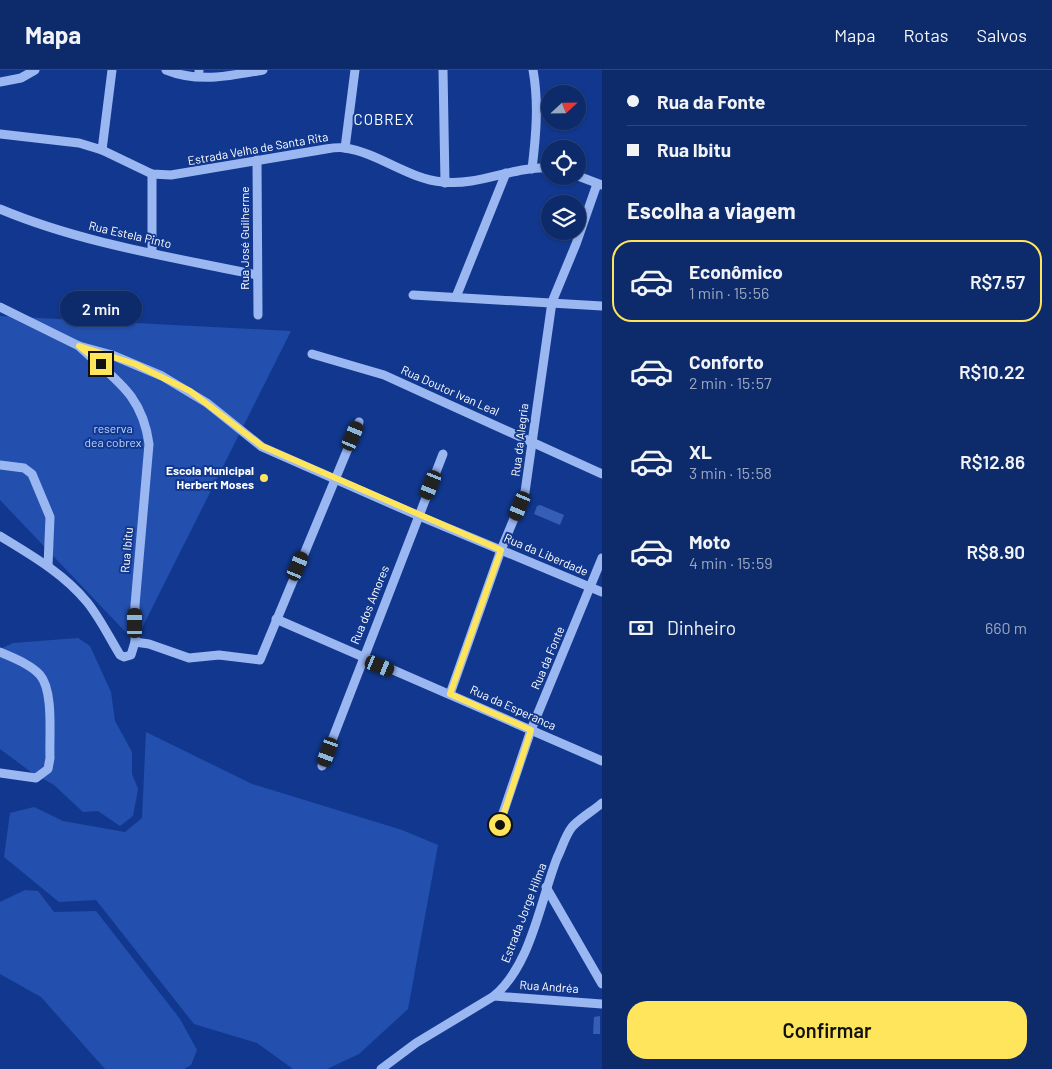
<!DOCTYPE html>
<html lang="pt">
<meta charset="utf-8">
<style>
body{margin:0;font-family:Barlow,sans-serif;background:#163270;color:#f1f3f6;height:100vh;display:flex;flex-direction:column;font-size:19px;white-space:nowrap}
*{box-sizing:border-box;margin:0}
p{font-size:16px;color:#9aa7c1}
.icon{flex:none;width:28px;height:28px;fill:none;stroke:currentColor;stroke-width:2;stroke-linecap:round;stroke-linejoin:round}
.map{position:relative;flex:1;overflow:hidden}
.drawer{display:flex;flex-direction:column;background:#0d2a6a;width:450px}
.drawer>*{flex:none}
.guide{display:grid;align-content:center;height:110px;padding:0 25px;background:#0d2a6a}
.needle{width:32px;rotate:68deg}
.buttons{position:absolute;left:541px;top:15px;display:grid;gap:10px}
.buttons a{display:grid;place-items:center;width:45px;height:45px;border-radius:50%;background:#0d2a6a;box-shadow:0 1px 4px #0004,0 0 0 1px #2d467e;font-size:25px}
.end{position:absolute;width:22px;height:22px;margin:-11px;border:6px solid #ffe55c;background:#111;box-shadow:0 0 0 2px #111}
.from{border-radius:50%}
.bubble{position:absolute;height:35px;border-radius:18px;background:#0d2a6a;box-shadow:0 1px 4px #0004,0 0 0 1px #2d467e;font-size:16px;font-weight:600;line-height:35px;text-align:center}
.car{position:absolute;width:15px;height:30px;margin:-15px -8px;border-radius:6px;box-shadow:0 0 4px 1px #0007;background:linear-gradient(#222 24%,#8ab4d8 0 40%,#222 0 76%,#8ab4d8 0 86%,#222 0)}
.guide b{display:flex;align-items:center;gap:18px;height:48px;font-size:19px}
.guide b+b{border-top:1px solid #2d467e}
.guide i{width:12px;height:12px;background:#f1f3f6}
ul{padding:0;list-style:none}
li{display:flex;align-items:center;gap:15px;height:82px;margin:0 10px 8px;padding:0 15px;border:2px solid transparent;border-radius:20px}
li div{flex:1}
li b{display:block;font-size:19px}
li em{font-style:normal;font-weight:600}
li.active{border-color:#ffe55c}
li>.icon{width:45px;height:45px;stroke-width:1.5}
h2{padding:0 25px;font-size:22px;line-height:60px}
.pay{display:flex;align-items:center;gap:12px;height:55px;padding:0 25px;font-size:19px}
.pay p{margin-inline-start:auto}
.action{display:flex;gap:10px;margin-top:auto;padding:10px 25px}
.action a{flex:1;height:58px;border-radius:20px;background:#ffe55c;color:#111;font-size:20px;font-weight:600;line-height:58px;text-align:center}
header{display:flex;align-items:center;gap:30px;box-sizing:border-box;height:70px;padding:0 25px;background:#0d2a6a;border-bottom:1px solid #2d467e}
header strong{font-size:24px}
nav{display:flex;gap:28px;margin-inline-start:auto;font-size:18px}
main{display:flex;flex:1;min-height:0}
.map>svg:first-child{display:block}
</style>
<header>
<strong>Mapa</strong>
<nav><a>Mapa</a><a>Rotas</a><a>Salvos</a></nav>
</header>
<main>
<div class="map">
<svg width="602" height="999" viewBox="0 0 602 999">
<rect width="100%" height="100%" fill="#11388e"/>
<g fill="#2350ae">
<polygon points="0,246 291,261 135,572 0,430"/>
<polygon points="78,568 90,576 111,622 115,651 132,682 132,704 138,719 133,746 120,756 98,741 83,742 54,715 31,702 0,679 0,579 13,573"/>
<polygon points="146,662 252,714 402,760 438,775 408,939 359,984 327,999 293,999 257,973 194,954 96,830 59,832 4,787 10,743 34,737 63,751 125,762 142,748"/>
<polygon points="25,820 38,821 54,842 96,841 180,949 197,980 191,995 184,999 105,999 41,927 0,904 0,832"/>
</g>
<g fill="#355eb6">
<polygon points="540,435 564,445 560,455 534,444 537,436"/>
<polygon points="600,946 600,964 593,964 594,947"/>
</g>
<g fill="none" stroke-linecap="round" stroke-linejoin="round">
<g stroke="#9bb7f2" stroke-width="9">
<path d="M166,0C198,13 230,6 263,0"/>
<polyline points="443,0 445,113"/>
<polyline points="199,1 199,0"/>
<polyline points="0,12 21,8 35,0"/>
<path d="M0,64L79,73L102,80L152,104L171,105L326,79C332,78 339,77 345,78C379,83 408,109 443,112C480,116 513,96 550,98"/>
<polyline points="345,78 355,0"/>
<polyline points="102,80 112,0"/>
<polyline points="257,90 258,245"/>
<path d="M532,99C536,66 539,33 533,0"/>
<polyline points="578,106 602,115"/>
<path d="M0,139C81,173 171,187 257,205"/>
<polyline points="152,183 152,104"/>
<polyline points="413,225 602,236"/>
<polyline points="456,227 506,103"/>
<polyline points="0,237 79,276 112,285 162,306 207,333 262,377 419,446 602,522"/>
<polyline points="312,284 384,305 602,404"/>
<polyline points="0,395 24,398 32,404 50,447 48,496"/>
<path d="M0,466C31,485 63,503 87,532C100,548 109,567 120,585L124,587L131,585L135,572V535L149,374C142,322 113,309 79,276"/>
<polyline points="276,549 602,691"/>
<polyline points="135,572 149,574 189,588 219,585 260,590 359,352"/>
<path d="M0,582C13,588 30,594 40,605C54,621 49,667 50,688L48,699L36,708L0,703"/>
<polyline points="450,624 501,480 525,422 552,232 576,174 597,114"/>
<polyline points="322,696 443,384"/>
<polyline points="499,755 531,660 602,488"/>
<polyline points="546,817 602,914"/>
<polyline points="494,926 602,934"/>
<path d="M381,999L416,973L494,926C531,895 540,832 557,788C562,778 565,766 572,757C580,748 593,741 602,733"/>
</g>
</g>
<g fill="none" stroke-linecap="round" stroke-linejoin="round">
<polyline stroke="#ffe55c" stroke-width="6" points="101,294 79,276 135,294 190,321 262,376 501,480 450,624 531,660 500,755"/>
</g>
<circle fill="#ffe55c" stroke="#11388e" stroke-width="2" cx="264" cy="408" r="5"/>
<g text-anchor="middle" stroke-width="4" stroke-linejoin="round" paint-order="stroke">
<g font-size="12" fill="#fff" stroke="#11388e">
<text transform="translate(258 79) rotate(-10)" y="4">Estrada Velha de Santa Rita</text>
<text transform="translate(130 165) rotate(13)" y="4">Rua Estela Pinto</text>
<text transform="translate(245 168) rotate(-90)" y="4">Rua José Guilherme</text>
<text transform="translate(450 321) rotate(24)" y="4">Rua Doutor Ivan Leal</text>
<text transform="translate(520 370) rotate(-83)" y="4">Rua da Alegria</text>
<text transform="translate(127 480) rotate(-85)" y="4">Rua Ibitu</text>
<text transform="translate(546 485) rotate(23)" y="4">Rua da Liberdade</text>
<text transform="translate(370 535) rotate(-68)" y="4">Rua dos Amores</text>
<text transform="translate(548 588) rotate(-67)" y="4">Rua da Fonte</text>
<text transform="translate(513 638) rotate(24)" y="4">Rua da Esperanca</text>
<text transform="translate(524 843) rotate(-69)" y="4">Estrada Jorge Hilma</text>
<text transform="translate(549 917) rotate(4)" y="4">Rua Andréa</text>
</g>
<g font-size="12" fill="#c2d5fd" stroke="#11388e">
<text x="113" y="363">reserva<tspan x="113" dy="14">dea cobrex</tspan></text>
</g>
<g font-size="12" font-weight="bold" fill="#fff" stroke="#11388e" text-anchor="end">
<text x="254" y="405">Escola Municipal<tspan x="254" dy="14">Herbert Moses</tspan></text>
</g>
<g font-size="15" letter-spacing="1" fill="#fff" stroke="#11388e">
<text x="384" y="55">COBREX</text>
</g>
</g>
</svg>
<div class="buttons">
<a><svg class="needle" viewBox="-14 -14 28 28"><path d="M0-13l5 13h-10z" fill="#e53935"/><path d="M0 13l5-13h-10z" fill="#9aa7c1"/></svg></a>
<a><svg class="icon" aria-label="locate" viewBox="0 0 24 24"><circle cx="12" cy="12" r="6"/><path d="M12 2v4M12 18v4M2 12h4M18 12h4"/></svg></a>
<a><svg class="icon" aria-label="layers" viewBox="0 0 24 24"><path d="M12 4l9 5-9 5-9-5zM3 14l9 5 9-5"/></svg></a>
</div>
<i class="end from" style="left:500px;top:755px"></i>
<i class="end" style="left:101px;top:294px"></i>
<div class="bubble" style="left:60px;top:221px;width:82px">2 min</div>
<i class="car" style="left:353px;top:366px;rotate:23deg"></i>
<i class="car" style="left:431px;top:415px;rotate:202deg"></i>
<i class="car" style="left:520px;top:436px;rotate:203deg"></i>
<i class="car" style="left:298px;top:496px;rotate:23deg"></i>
<i class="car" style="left:135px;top:553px;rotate:0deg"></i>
<i class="car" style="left:380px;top:596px;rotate:112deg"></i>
<i class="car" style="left:328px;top:682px;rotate:200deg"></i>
</div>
<section class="drawer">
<div class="guide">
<b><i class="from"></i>Rua da Fonte</b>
<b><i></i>Rua Ibitu</b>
</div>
<h2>Escolha a viagem</h2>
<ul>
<li class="active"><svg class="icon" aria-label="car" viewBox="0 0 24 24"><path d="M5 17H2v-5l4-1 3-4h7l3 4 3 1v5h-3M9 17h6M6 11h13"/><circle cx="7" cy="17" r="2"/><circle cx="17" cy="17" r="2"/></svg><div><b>Econômico</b><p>1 min · 15:56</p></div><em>R$7.57</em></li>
<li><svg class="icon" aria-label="car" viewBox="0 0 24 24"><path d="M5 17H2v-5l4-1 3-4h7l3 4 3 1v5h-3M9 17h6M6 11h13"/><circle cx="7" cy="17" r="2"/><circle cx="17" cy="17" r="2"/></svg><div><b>Conforto</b><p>2 min · 15:57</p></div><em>R$10.22</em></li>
<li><svg class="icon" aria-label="car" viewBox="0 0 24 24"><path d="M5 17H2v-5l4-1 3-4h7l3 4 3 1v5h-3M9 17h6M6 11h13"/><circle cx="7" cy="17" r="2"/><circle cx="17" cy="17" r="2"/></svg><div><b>XL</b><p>3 min · 15:58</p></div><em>R$12.86</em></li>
<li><svg class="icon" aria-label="car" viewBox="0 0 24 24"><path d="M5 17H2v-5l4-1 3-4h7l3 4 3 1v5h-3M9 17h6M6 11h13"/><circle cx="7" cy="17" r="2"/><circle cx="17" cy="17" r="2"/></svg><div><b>Moto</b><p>4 min · 15:59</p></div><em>R$8.90</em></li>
</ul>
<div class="pay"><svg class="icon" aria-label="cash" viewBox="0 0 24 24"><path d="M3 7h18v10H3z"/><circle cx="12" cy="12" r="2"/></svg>Dinheiro<p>660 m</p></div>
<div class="action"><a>Confirmar</a></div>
</section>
</main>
